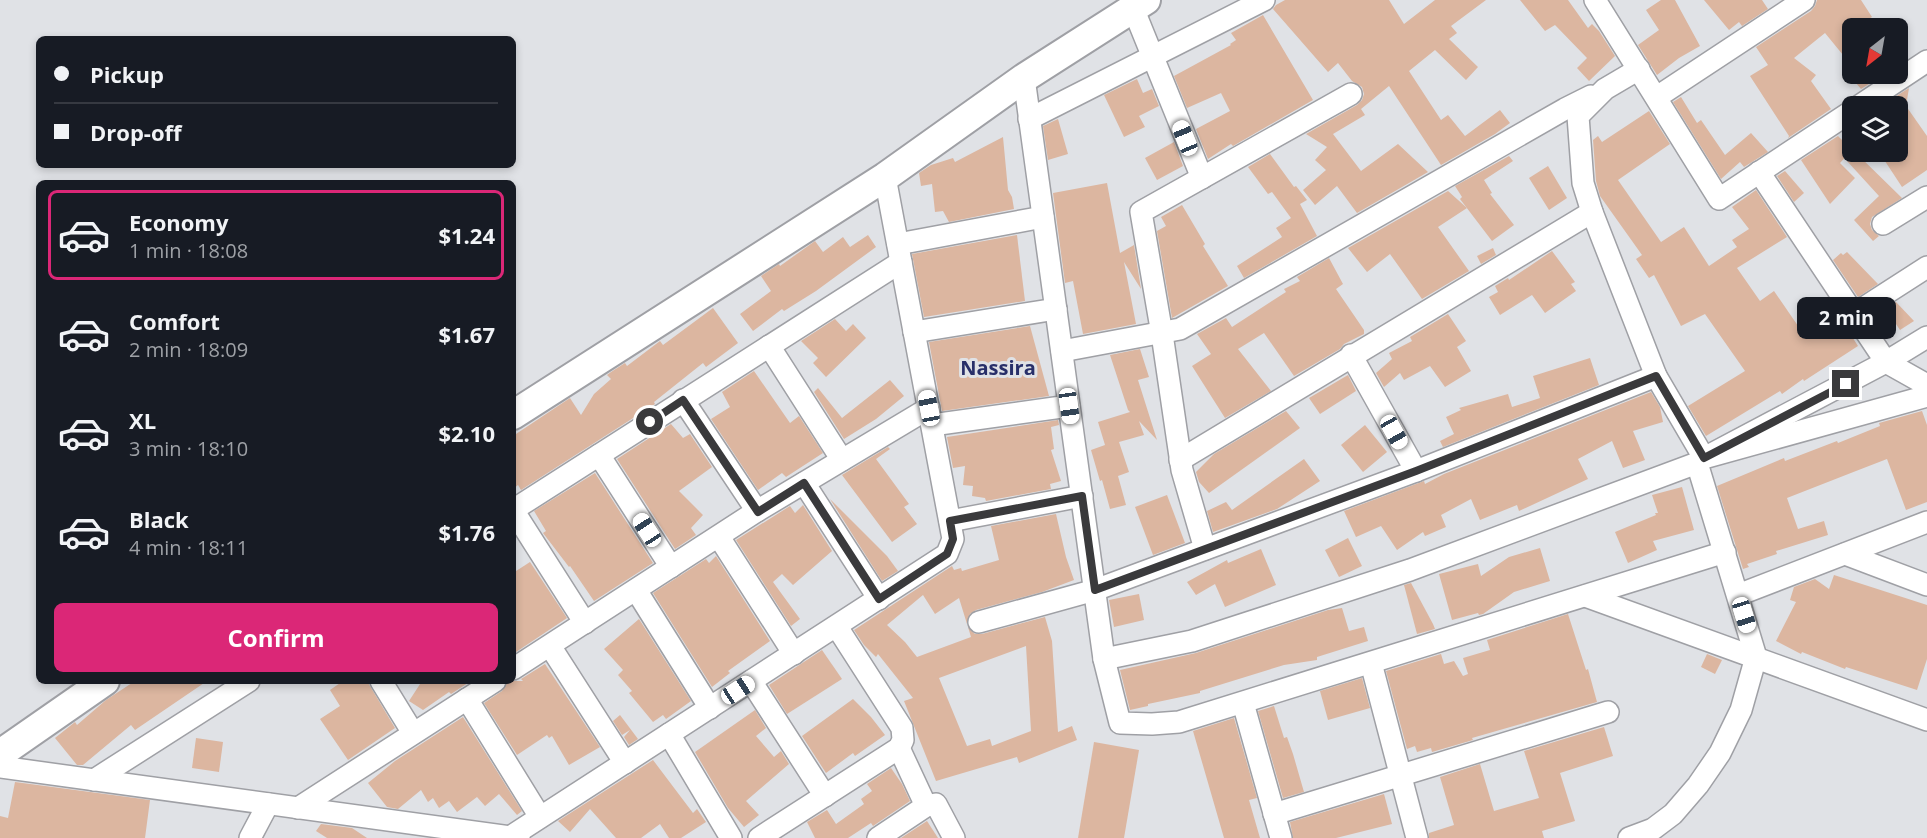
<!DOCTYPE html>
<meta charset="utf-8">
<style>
body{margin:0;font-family:"Open Sans",sans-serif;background:#20242c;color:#f1f3f6;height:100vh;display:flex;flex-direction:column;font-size:22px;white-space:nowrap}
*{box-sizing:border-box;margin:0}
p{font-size:20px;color:#9ea1a6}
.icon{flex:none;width:33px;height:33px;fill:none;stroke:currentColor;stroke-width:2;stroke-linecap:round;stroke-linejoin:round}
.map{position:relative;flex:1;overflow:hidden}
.drawer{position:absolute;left:36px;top:180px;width:480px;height:504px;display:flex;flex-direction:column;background:#171b24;border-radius:9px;box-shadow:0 3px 9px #0003}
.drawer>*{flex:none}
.hud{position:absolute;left:36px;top:36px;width:480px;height:132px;border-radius:9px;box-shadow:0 3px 9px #0003;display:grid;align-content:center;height:132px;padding:0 18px;background:#171b24}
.needle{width:39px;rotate:211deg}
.buttons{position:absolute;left:1842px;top:18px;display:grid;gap:12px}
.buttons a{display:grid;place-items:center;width:66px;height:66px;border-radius:9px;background:#171b24;box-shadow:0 3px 9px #0003;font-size:30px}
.end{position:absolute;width:27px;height:27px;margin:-14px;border:8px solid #3a3a3c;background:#fff;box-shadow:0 0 0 3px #fff}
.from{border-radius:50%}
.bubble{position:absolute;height:42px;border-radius:9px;background:#171b24;box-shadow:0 3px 9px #0003;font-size:20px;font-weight:700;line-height:42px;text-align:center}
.car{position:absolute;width:18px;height:36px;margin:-18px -9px;border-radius:8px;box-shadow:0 0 4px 2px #0007;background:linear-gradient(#fff 24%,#345 0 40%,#fff 0 76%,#345 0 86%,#fff 0)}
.hud b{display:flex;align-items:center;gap:21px;height:57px;font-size:22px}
.hud b+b{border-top:2px solid #363941}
.hud i{width:15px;height:15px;background:#f1f3f6}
ul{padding:10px 0 0;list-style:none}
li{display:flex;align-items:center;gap:18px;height:90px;margin:0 12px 9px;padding:0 6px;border:3px solid transparent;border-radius:9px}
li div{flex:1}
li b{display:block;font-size:22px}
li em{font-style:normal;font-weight:700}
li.on{border-color:#db2777}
li>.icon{width:54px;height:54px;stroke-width:1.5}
.primary-button{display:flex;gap:12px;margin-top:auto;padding:12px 18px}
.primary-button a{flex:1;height:69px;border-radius:9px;background:#db2777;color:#fff;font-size:24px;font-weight:700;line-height:69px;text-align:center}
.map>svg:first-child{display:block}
</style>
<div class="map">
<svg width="1927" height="838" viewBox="0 0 1927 838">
<rect width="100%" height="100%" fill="#e0e2e6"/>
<g fill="#dcb6a0" fill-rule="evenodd">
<polygon points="1285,0 1389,0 1404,24 1435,0 1486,0 1451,26 1457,33 1449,39 1478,67 1466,80 1435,50 1409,71 1441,120 1448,115 1465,136 1500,110 1510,123 1495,134 1441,165 1389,86 1361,109 1365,115 1333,134 1361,171 1398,144 1428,172 1357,213 1337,186 1315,205 1303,190 1326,170 1315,160 1327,147 1306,134 1357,105 1362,100 1364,94 1362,87 1352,81 1338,63 1328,72 1273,9 1276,5"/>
<polygon points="1520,0 1568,0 1588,28 1592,24 1599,31 1615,56 1589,81 1577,68 1587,58 1555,25 1545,31"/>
<polygon points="1661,0 1675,0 1700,46 1679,58 1657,75 1638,45 1659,30 1646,10"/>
<polygon points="1704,0 1762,0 1768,9 1742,26 1739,22 1729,30"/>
<polygon points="1817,0 1861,0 1872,17 1852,28 1852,66 1825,33 1794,58 1816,75 1811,81 1831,109 1788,138 1789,136 1750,76 1768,65 1756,47 1811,11 1815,6"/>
<polygon points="1263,15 1313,100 1233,146 1231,144 1208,159 1196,129 1230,111 1221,93 1187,108 1174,76 1231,45 1230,44 1236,40 1231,33"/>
<polygon points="1850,76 1877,79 1861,89"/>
<polygon points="1137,79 1143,93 1152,89 1159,106 1139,116 1145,127 1124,137 1104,95"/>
<polygon points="1909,88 1906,106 1927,136 1927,170 1902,187 1879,152 1898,152 1898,106 1881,106"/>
<polygon points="1681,97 1697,123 1701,120 1725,155 1751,133 1768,152 1744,167 1740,162 1721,179 1673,102"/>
<polygon points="1649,111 1670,144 1618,180 1661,242 1684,227 1709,266 1737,247 1732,240 1749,229 1732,207 1756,190 1787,237 1737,268 1760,301 1774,291 1807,339 1840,318 1858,346 1804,381 1803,379 1782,394 1780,391 1706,436 1688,406 1745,371 1705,314 1681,326 1654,275 1649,278 1636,259 1642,255 1600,196 1596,181 1593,140 1598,136 1602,142"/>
<polygon points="1058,119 1068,154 1048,160 1043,126"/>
<polygon points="1838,136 1852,150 1840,163 1855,178 1830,204 1801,160"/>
<polygon points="1003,137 1008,190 1012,197 1014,209 949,222 943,211 935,212 932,184 921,186 919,173 931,165 953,158 955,162"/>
<polygon points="1174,142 1183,166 1157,180 1145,158"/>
<polygon points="1856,153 1902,198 1872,217 1870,224 1872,230 1879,236 1873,241 1854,220 1879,196 1847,161"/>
<polygon points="1270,154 1294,187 1296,186 1307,200 1300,204 1317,236 1244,278 1237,266 1282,237 1276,228 1291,218 1272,192 1268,194 1248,167"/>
<polygon points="1509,156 1513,161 1484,180 1492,193 1490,194 1514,225 1492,241 1460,199 1462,197 1455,186"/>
<polygon points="1548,166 1567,198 1549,210 1529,178"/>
<polygon points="1785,171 1804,193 1794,202 1777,176"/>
<polygon points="1107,183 1120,253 1134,245 1141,289 1124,262 1136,324 1083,334 1073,281 1065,283 1053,193"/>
<polygon points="1448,191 1467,208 1438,227 1469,271 1422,299 1390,254 1367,272 1348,248"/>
<polygon points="1182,205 1205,244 1203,246 1228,286 1172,318 1157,231 1166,226 1161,217"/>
<polygon points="868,235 876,247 816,291 784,311 782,309 753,331 740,314 771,291 761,276 779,264 780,266 815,241 823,252 843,237 850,247"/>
<polygon points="1017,235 1025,301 924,317 912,254"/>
<polygon points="1493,248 1496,255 1481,264 1477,256"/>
<polygon points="1552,251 1575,282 1571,284 1576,291 1545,313 1532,295 1500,315 1489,297 1498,292 1495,286 1508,278 1509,280"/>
<polygon points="1847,252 1878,284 1858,297 1833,260 1841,253 1843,255"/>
<polygon points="1329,258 1343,284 1336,289 1364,330 1364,334 1344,344 1340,349 1294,376 1264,333 1238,349 1271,391 1225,418 1192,366 1211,354 1197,334 1226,318 1232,327 1286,292 1284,289 1300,281 1297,277"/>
<polygon points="1896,302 1914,321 1900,330 1896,324 1892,326 1882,311"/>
<polygon points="713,308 738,343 706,367 703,363 654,402 655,404 521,490 518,485 513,489 513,436 570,398 581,415 594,394 611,379 607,375 611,372 625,363 627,366 660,341 663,345"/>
<polygon points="1448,314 1466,341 1457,347 1471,371 1445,387 1430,366 1404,380 1400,373 1384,387 1376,373 1392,359 1389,353 1412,341 1410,337"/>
<polygon points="835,319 846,331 853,324 866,338 826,377 813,363 818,358 801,341"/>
<polygon points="1030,326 1049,396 942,411 929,342"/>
<polygon points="1140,349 1149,377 1138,380 1157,440 1139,421 1144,435 1119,442 1129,472 1118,476 1126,505 1110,509 1102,480 1100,481 1091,450 1105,445 1098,422 1130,412 1128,410 1110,355"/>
<polygon points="1590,358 1599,385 1443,447 1440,441 1454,434 1446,417 1461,410 1459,408 1508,394 1512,407 1540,398 1533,376"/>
<polygon points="754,371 790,423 799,416 823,453 786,477 782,473 758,490 711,419 730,407 722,392"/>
<polygon points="1348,375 1356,391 1320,414 1309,398"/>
<polygon points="890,380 904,396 876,419 844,439 814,392 818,388 842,418"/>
<polygon points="1651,392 1660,407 1663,422 1633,431 1645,460 1623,468 1612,441 1578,459 1588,479 1519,511 1517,505 1480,520 1471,499 1441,515 1446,527 1425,536 1423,532 1397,550 1381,526 1356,537 1344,511 1424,481 1425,484 1444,474"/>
<polygon points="1286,411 1300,428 1209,493 1199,482 1196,472 1214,454"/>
<polygon points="1922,411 1927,425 1927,502 1906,510 1887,459 1856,471 1787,498 1798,529 1824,521 1828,535 1776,551 1777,554 1747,564 1749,567 1743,569 1717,486 1784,458 1785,461 1837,441 1838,443 1880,426 1879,423"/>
<polygon points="1058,420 1059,425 1051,427 1054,449 1051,450 1061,481 1050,484 1051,489 986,501 985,498 972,496 973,486 963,485 965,466 953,468 947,437"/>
<polygon points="671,424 683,438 690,434 712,467 679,491 703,515 691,528 696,535 675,549 617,459"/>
<polygon points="1365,425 1387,452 1363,472 1341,445"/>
<polygon points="888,447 890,449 876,459 909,504 904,507 917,524 892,542 842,475"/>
<polygon points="1304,459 1320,481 1277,509 1213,532 1207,511 1226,502 1232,510"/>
<polygon points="595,473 653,563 594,601 570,566 569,567 543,533 546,531 534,511"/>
<polygon points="1682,487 1694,530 1653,541 1657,550 1628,563 1615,532 1656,515 1655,513 1658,513 1652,495"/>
<polygon points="1167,495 1185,543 1153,555 1135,507"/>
<polygon points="830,499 887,556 898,571 882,581"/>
<polygon points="803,505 832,551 793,585 782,574 773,582 800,619 791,626 736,540 790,506 795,513"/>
<path d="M1056,514L1066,557L1074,580L1042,592L976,610L970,614L967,624L959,598L935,614L923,595L887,625L905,642L917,657L971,637L968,627L975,634H982L1045,617L1052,641L1058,732L1072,726L1077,740L1019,763L1017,757L936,781L904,701L913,698L878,654L876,657L864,645L854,630L952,566L954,570L961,568L962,571L999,560L991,526ZM1026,646L1031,731L992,746L990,739L967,746L939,678Z"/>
<polygon points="1348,538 1362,566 1339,577 1325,550"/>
<polygon points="1540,548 1550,581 1514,592 1483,614 1479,615 1478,613 1452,620 1439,574 1478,564 1481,576 1509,557"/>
<polygon points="1261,549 1276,585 1225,607 1215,584 1196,595 1187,582 1227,560 1228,563"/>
<polygon points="716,556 770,641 728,671 730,673 712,687 653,593 706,559 709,563"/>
<polygon points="530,562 567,618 513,654 513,573"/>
<polygon points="1834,575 1927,605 1927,659 1917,690 1846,667 1845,669 1802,652 1801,654 1776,641 1796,602 1790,600 1794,587 1815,579 1829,589"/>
<polygon points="1411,583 1433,624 1435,629 1417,634 1404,585"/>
<polygon points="1139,594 1144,620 1114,627 1109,600"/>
<polygon points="1342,608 1349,631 1364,627 1368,641 1317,657 1317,660 1284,665 1200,691 1200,693 1148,704 1148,706 1130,710 1120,670 1196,653 1328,610"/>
<polygon points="1568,614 1586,670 1588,669 1597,702 1472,738 1473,740 1432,752 1431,748 1417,752 1415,746 1407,749 1386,671 1441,654 1444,664 1454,661 1463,676 1468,674 1463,658 1490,650 1487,640"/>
<polygon points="639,619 691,701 666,719 663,715 653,722 629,693 632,691 618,675 623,670 604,649"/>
<polygon points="822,650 842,679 787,714 769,685"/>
<polygon points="1707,654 1722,660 1715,674 1701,667"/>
<polygon points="545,664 600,747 569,765 552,736 549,738 547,735 517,755 484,703 502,691 508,681 523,681 521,679"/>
<polygon points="1362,678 1370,708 1328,720 1320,691"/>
<polygon points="135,681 207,681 135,730 131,725 83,765 77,765 55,738 75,722 77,725 106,700"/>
<polygon points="343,681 367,681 395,728 348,760 320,719 340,706 330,690"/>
<polygon points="422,681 471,681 451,694 449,692 423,710 409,701"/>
<polygon points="853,699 871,717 885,735 855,756 853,753 826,773 802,736"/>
<polygon points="1274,706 1284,738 1287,737 1293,754 1304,792 1283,798 1258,711"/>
<polygon points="755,710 766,728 756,736 774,757 781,751 789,764 746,801 759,815 744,827 728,808 695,752"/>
<polygon points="620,715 638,739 629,745 624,737 630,730 622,735 613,721"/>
<polygon points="463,717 522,811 517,815 499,794 485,806 477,797 457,812 449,801 439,808 433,798 428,802 421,790 398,809 387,807 368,783 395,761"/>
<polygon points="1234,718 1257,798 1249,800 1260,838 1224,838 1193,731"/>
<polygon points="1604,727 1613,756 1560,773 1575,821 1542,831 1544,838 1429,838 1429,833 1454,825 1440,777 1480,764 1494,811 1539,798 1524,751"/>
<polygon points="196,738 223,742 219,772 192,768"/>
<polygon points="1094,742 1139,750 1124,838 1078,838"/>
<polygon points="653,760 693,813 697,809 706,822 681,838 669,838 660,824 641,838 616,838 590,809 570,832 558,821"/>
<polygon points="891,768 902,784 910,801 873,826 871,823 848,838 815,838 807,822 827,810 836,824 864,804 861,799 872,791 867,784"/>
<polygon points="15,782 150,800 145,838 0,838 0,816 8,818"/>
<polygon points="1384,794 1392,824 1336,838 1293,838 1290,822"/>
<polygon points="927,821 938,838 901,838"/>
<polygon points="321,824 352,828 367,838 327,838 316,831"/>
</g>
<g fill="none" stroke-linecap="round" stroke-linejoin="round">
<defs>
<g id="street">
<polyline points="1595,0 1719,199 1852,111"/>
<polyline points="1133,8 1202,178"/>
<polyline points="1639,69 1605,89 1578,116 1583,183 1592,212 1656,376 1704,458 1927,396"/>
<polyline points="1024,78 1104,659 1120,723 1152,724 1179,722 1725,552"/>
<polyline points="1657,97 1804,0"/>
<polyline points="1859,106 1927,61"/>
<polyline points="1029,119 1264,0"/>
<polyline points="1759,172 1886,362 1927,385"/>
<polyline points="1883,224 1927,197"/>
<polyline points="898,244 1043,217"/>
<polyline points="1854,314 1927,267"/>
<polyline points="914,332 1056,309"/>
<polyline points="769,346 842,460"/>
<polyline points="1062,351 1180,329 1565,109 1591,96"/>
<polyline points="1351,355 1416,471"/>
<polyline points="683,400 757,511"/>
<polyline points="932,425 1069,406"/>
<polyline points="599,455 671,567"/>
<polyline points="1180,460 1592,212"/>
<polyline points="804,483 879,599"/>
<polyline points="513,510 901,262"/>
<polyline points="513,510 585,623"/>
<polyline points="950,521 1082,496"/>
<polyline points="719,537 794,654"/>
<polyline points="1205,549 1182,470 1162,334 1141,212 1351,94"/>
<polyline points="1845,554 1927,585"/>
<polyline points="636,590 710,708"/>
<polyline points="1738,595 1927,522"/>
<polyline points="1585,596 1927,720"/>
<polyline points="979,622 1095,590 1416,471 1656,376"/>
<polyline points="550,646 625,763"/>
<polyline points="1104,659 1192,641 1410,570 1697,463 1704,458 1886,362 1927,337"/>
<polyline points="1371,663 1417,838"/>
<polyline points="513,669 757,511 929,408"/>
<polyline points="381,681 413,733"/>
<polyline points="751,681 825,796"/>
<polyline points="467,699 540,817"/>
<polyline points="1243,703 1281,838"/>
<polyline points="669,734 731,838"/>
<polyline points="899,748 926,806"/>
<polyline points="0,767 519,838"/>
<polyline points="94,780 249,681"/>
<polyline points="298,808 495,681"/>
<polyline points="1274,814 1608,712"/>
<polyline points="510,837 947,554 953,539 885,177"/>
<polyline points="250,838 268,804"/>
<polyline points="759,838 899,748 903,740 902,728 837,627"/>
<polyline points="878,838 926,806 936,804 954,838"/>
<polyline points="1629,838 1653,829 1673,814 1698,785 1720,753 1741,710 1756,657 1697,463"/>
</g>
<g id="secondary">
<polyline points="513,415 885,177 1024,78 1146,0"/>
<polyline points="0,754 105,681"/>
</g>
</defs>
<use href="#street" stroke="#9fa0a5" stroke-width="24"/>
<use href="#secondary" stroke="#9fa0a5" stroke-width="32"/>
<use href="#street" stroke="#fff" stroke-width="21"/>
<use href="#secondary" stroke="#fff" stroke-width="28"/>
</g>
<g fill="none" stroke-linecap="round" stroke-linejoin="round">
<polyline stroke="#3a3a3c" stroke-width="8" points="650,422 683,400 758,512 804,483 879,599 947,554 953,539 950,521 1082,496 1095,590 1416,471 1656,376 1704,458 1846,384"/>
</g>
<g text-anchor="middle" stroke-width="6" stroke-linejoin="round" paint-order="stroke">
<g font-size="20" font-weight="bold" fill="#282f69" stroke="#e0e2e6">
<text x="998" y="375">Nassira</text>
</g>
</g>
</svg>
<div class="buttons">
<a><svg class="needle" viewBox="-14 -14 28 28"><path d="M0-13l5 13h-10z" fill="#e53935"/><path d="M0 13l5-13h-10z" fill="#9ea1a6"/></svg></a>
<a><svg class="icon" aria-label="layers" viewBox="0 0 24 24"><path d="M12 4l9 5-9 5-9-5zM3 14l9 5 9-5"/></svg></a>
</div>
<i class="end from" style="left:650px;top:422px"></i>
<i class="end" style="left:1846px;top:384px"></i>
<div class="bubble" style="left:1797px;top:297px;width:99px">2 min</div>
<i class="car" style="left:1185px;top:138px;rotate:338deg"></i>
<i class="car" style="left:1069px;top:406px;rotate:172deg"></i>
<i class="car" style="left:929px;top:408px;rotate:349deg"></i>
<i class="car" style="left:1394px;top:432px;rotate:151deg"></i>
<i class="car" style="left:647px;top:530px;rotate:327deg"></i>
<i class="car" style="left:1744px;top:615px;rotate:163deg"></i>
<i class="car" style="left:738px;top:690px;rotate:57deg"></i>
<div class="hud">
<b><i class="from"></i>Pickup</b>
<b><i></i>Drop-off</b>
</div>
<section class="drawer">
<ul>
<li class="on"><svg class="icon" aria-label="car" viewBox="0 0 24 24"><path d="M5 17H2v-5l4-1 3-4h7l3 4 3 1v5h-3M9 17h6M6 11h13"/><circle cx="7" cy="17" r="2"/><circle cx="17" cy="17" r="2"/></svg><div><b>Economy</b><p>1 min · 18:08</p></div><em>$1.24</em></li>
<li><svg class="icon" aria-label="car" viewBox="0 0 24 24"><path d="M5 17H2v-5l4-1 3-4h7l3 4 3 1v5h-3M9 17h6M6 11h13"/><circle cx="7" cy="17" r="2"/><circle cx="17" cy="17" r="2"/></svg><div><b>Comfort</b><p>2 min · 18:09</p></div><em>$1.67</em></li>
<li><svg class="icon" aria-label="car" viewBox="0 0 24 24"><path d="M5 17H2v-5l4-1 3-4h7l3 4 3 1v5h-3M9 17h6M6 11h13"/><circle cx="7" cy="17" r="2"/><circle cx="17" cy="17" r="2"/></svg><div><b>XL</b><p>3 min · 18:10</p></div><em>$2.10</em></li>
<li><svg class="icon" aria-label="car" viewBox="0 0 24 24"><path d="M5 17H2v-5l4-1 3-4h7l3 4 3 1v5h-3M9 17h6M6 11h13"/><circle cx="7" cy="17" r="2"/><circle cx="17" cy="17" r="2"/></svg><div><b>Black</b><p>4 min · 18:11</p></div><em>$1.76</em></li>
</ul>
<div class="primary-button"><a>Confirm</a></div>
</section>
</div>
